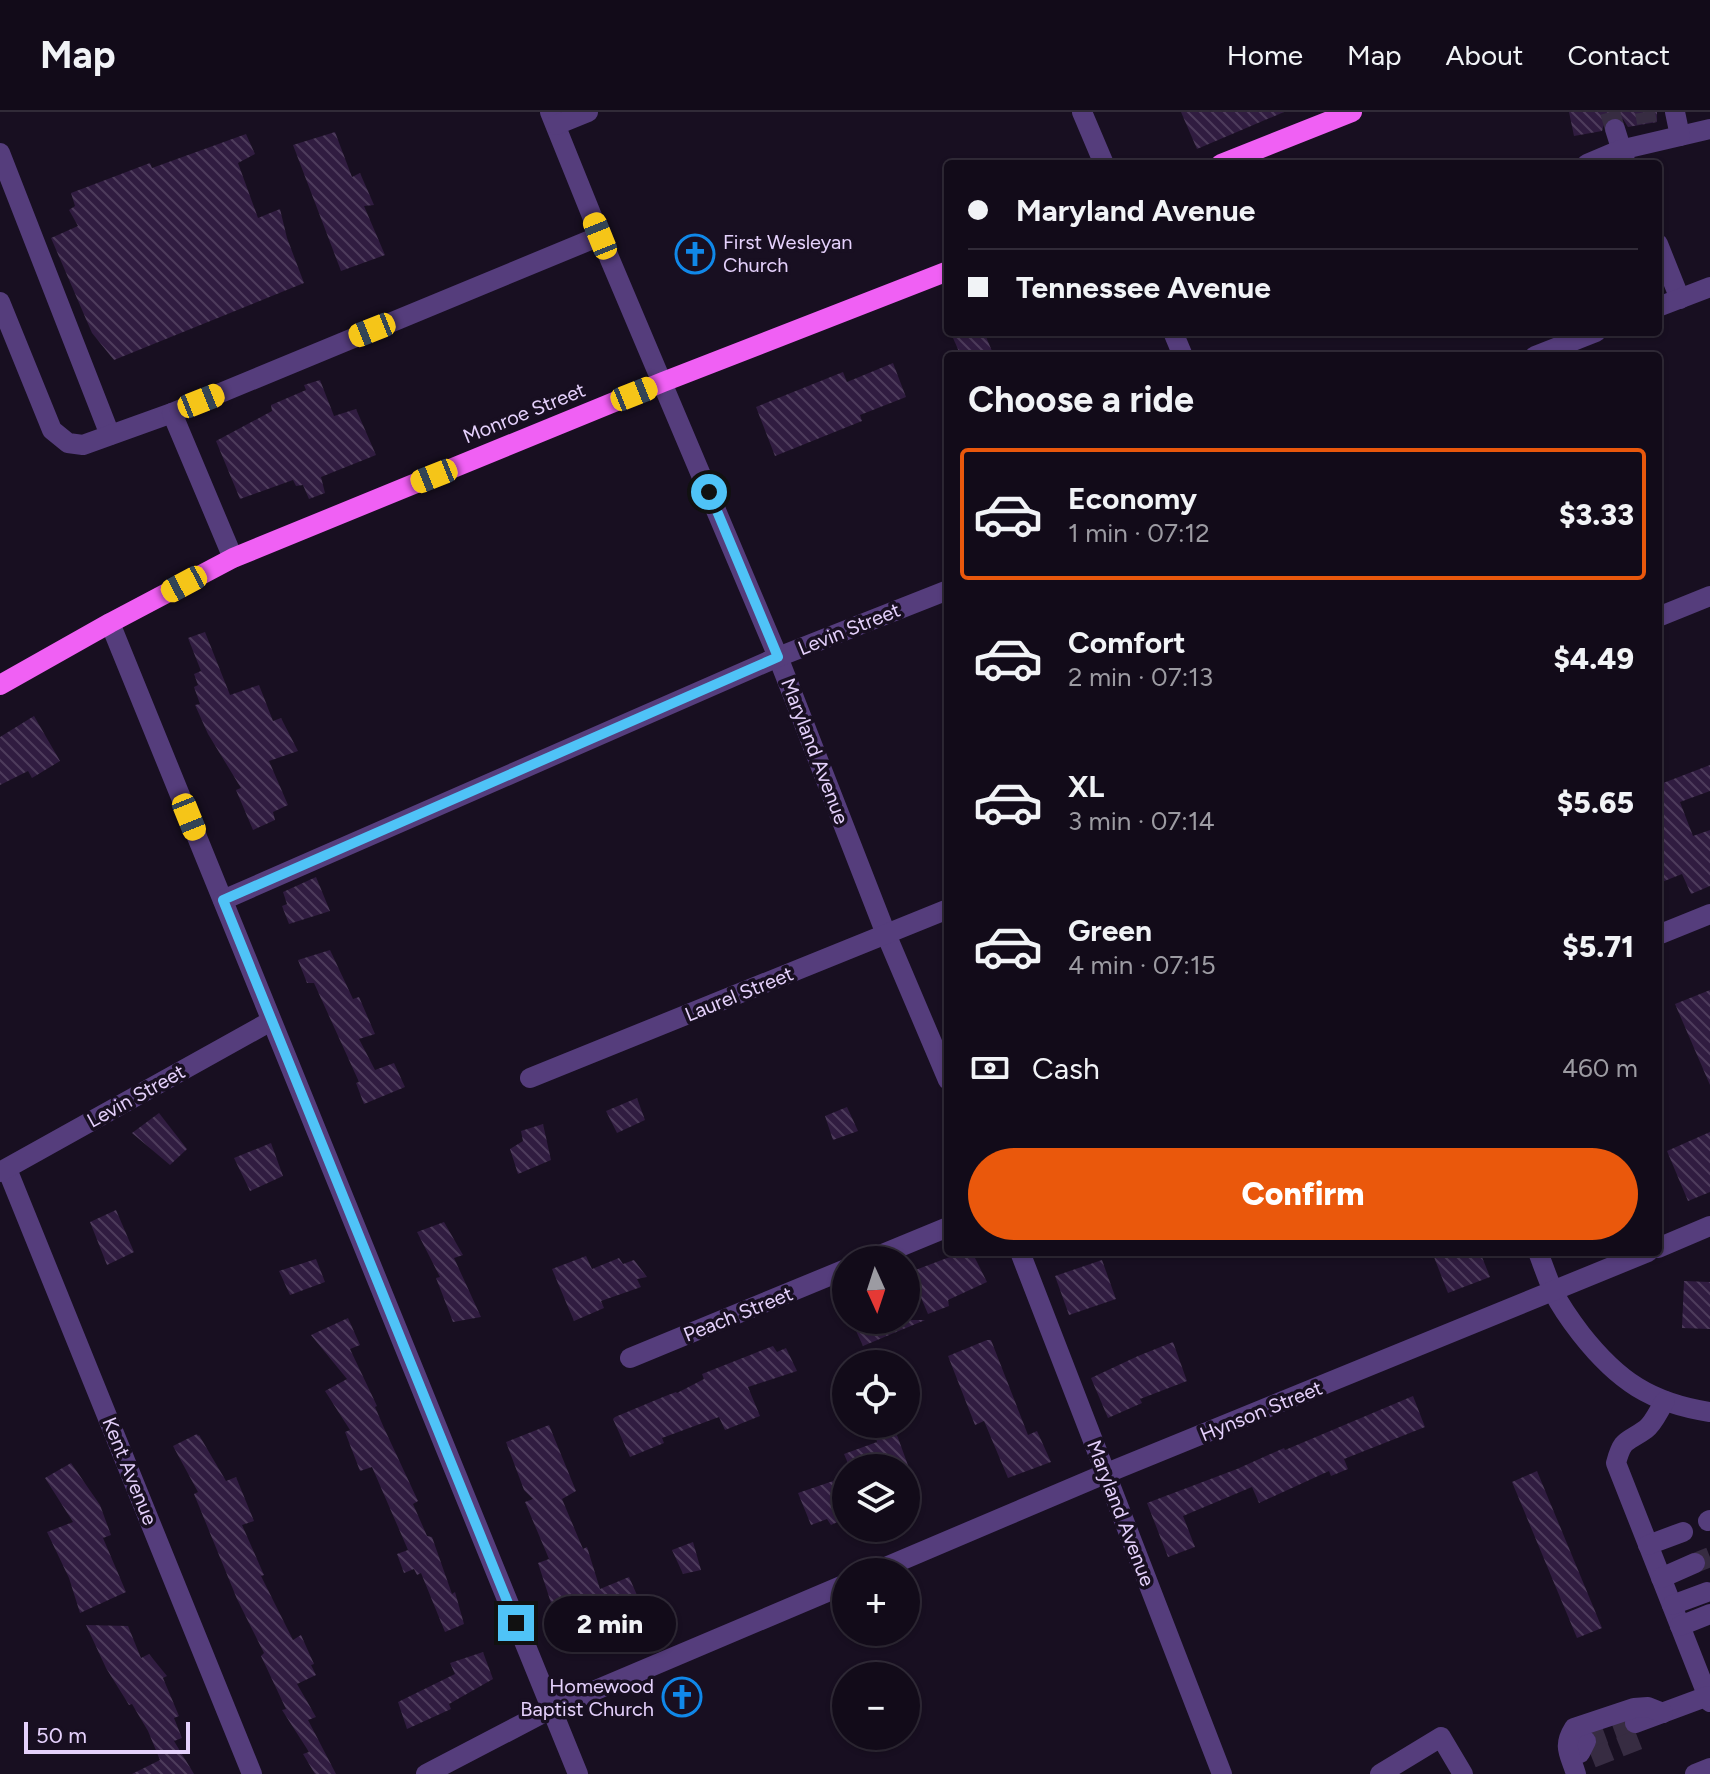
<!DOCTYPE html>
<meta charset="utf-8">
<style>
body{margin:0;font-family:Figtree,sans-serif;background:#1f1926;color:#f1f3f6;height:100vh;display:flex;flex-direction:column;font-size:30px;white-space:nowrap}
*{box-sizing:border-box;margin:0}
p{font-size:26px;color:#9c9ba2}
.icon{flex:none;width:44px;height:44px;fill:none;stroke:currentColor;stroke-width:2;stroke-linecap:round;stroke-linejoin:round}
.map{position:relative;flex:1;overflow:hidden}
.sheet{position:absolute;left:944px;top:240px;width:718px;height:904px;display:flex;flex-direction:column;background:#120b19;border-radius:8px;box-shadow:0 2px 6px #0004,0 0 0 2px #312b38}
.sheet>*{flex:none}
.top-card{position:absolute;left:944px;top:48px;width:718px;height:176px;border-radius:8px;box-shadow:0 2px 6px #0004,0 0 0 2px #312b38;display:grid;align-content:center;height:176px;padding:0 24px;background:#120b19}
.needle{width:52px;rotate:177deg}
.buttons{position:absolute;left:832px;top:1134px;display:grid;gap:16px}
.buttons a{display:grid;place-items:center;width:88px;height:88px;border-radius:50%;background:#120b19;box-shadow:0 2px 6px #0004,0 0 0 2px #312b38;font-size:40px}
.scale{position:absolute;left:24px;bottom:20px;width:166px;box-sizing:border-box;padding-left:8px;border:4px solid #e5d1fc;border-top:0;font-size:22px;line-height:28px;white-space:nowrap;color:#e5d1fc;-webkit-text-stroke:6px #180f21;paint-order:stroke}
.end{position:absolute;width:36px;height:36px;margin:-18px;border:10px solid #4fc3f7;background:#111;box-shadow:0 0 0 4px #111}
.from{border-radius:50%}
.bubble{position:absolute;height:56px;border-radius:28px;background:#120b19;box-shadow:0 2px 6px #0004,0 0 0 2px #312b38;font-size:26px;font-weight:800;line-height:56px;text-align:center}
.car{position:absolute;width:24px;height:48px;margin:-24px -12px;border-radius:10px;box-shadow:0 0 6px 2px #0007;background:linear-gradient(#f5c518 24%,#345 0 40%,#f5c518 0 76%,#345 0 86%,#f5c518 0)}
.top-card b{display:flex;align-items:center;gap:28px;height:76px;font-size:30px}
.top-card b+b{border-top:2px solid #312b38}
.top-card i{width:20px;height:20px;background:#f1f3f6}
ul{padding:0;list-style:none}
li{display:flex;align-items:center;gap:24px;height:132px;margin:0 16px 12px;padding:0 8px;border:4px solid transparent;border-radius:8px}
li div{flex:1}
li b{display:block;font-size:30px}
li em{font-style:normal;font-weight:800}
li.selected{border-color:#ea580c}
li>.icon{width:72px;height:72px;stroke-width:1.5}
h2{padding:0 24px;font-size:36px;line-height:96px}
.pay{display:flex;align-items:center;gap:20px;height:88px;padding:0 24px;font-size:30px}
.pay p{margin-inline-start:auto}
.cta{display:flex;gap:16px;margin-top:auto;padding:16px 24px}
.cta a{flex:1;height:92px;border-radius:48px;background:#ea580c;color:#fff;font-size:32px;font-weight:800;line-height:92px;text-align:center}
header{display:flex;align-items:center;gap:48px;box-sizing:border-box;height:112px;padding:0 40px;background:#120b19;border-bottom:2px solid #312b38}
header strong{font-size:38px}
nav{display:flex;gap:44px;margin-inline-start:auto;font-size:28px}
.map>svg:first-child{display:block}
</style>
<header>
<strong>Map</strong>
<nav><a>Home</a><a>Map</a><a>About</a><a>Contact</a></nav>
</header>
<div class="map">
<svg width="1710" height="1662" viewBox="0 0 1710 1662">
<defs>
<pattern id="building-back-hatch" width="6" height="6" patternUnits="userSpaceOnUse" patternTransform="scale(2)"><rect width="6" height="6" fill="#301c40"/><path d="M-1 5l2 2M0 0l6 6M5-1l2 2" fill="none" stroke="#4e3c5c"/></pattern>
</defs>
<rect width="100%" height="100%" fill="#180f21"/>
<g fill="url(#building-back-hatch)">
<polygon points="1181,0 1284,0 1197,37"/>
<polygon points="1569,0 1657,0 1657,10 1628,15 1623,7 1612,4 1605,9 1602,19 1574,24"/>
<polygon points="335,20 352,65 360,61 374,93 364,94 385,143 341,159 293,33"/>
<polygon points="246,22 255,42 238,51 258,106 280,97 287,126 304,171 114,248 92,221 51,126 78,114 69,98 75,94 71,81 150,51 152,56"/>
<polygon points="966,220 984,220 994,244 961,244 953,226"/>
<polygon points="893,251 906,285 860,303 862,309 775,344 756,295 843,260 847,270"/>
<polygon points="320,268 334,304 356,297 376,343 321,365 325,381 309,387 303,373 296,374 293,368 240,387 216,329 272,299 271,293 306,278 304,273"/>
<polygon points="205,520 230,583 259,573 273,609 281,606 298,639 269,649 288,693 273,700 275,708 253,718 236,678 241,676 208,622 195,593 200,592 194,575 198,573 194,562 201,559 188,526"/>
<polygon points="34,604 60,649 32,666 28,659 0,673 0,625"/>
<polygon points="1710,653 1710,679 1680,690 1693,724 1710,718 1710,774 1691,782 1682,762 1662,770 1658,760 1658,673"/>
<polygon points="316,765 330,799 289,812 282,794 287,792 283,780"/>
<polygon points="330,838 353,887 359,885 375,922 359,927 375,958 394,951 405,975 364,992 356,971 359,970 314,871 307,871 298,848"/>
<polygon points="1710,878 1710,973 1675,892"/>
<polygon points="637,986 645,1008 617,1021 606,999"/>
<polygon points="847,995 858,1019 833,1028 825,1004"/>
<polygon points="159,1001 187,1037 170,1053 132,1021"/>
<polygon points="543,1012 551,1048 518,1062 510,1037 523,1029 521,1019"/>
<polygon points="1710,1020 1710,1080 1688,1089 1667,1039"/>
<polygon points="271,1031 283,1064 250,1079 234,1046"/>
<polygon points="116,1098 134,1140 107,1153 90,1110"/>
<polygon points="444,1110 463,1143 454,1146 481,1205 453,1210 436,1166 440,1165 417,1120"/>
<polygon points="963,1140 972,1140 987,1170 948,1188 949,1194 928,1202 910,1160"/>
<polygon points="1432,1140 1480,1140 1490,1165 1448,1181"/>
<polygon points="586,1144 592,1157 619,1146 623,1152 634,1148 647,1165 637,1167 641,1175 601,1189 604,1196 574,1209 552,1157"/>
<polygon points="316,1147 325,1170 290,1183 279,1159"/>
<polygon points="1102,1148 1116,1187 1069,1203 1055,1164"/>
<polygon points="1684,1169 1710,1170 1710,1217 1682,1216"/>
<polygon points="348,1206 360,1233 350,1237 377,1294 375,1295 384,1316 418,1389 413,1392 427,1424 432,1425 452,1482 455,1480 464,1512 445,1520 421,1461 417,1463 414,1457 404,1461 397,1442 408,1438 372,1355 360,1359 345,1320 350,1318 325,1279 347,1267 311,1223"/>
<polygon points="851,1208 925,1208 863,1234"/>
<polygon points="987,1228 991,1228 1028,1323 1037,1319 1051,1350 1008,1366 984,1309 975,1313 948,1244"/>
<polygon points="1173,1230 1187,1269 1140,1287 1142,1291 1108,1306 1091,1266 1138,1244"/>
<polygon points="773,1234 777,1240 786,1236 797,1259 748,1275 760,1304 725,1318 719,1305 662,1326 664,1331 630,1345 613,1307 615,1305 663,1285 676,1280 677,1281 704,1267 702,1262"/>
<polygon points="1413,1284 1425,1315 1344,1347 1348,1357 1331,1364 1329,1359 1259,1391 1252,1375 1183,1404 1195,1435 1168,1445 1147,1391 1237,1357 1284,1336 1285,1338"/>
<polygon points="549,1313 576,1379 562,1387 583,1437 587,1435 600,1477 629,1465 648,1508 636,1512 638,1516 612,1528 610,1524 599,1527 575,1483 551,1491 538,1451 549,1447 525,1390 533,1387 524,1378 506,1330"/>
<polygon points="894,1315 909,1356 850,1356 844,1342 877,1330 875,1322"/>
<polygon points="197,1322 198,1324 199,1323 226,1369 236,1365 254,1409 242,1413 264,1463 261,1464 293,1528 301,1523 314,1552 311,1553 316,1563 297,1572 316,1605 308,1608 336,1662 315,1662 303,1642 309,1640 282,1598 286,1597 261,1544 264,1541 237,1487 194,1382 198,1380 173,1334"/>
<polygon points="71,1351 100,1393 111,1423 103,1426 126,1480 80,1501 69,1466 47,1420 73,1410 45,1366"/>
<polygon points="1537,1359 1602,1516 1577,1526 1512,1370"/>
<polygon points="839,1367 846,1382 846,1406 831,1413 827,1407 811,1413 798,1381"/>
<polygon points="693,1430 701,1458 683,1462 672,1438"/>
<polygon points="86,1513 128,1514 141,1546 149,1542 167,1564 163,1566 179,1604 174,1606 182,1626 174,1629 194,1662 132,1662 160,1648 148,1619 132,1592 129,1593 106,1556"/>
<polygon points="483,1540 493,1567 449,1592 451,1597 407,1617 398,1590 455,1562 450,1551"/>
</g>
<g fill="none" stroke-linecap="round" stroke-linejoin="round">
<g stroke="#372c42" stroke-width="20" stroke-dasharray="20 10" stroke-linecap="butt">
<polyline points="1610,0 1615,17"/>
<polyline points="1645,0 1647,11"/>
<polyline points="1695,1451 1710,1445"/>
<polyline points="1586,1629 1635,1611"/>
<polyline points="1592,1646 1640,1627"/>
</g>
<g stroke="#553d7c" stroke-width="20">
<polyline points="550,0 600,124 778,545 886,822 948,968"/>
<polyline points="1082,0 1104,52"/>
<polyline points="556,13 588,0"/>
<polyline points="1615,17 1626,52"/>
<polyline points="1680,24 1710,17"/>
<polyline points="0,41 110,323"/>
<polyline points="1587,52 1620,38 1680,24 1675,0"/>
<polyline points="1658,132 1680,187"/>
<polyline points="0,190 52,318 68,331 83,333 172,301"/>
<polyline points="1658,195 1710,175"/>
<polyline points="1173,220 1183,244"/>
<polyline points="1535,244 1596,220"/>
<polyline points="233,446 172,301 600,124"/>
<polyline points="1658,505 1710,484"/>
<polyline points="110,511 578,1662"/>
<polyline points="223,788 778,545 948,478"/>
<polyline points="1658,823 1710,802"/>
<polyline points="530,966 948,797"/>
<polyline points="7,1057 252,1662"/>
<polyline points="0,1060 271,909"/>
<polyline points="1658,1136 1710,1114"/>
<polyline points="1020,1140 1222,1662"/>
<path d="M1538,1140C1543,1153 1548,1168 1554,1181C1561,1195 1571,1209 1581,1222C1618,1269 1651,1291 1710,1300"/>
<polyline points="868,1148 948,1115"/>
<polyline points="630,1246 846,1157"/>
<path d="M1665,1289C1659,1298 1654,1311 1646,1317C1627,1331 1623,1325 1616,1351L1710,1590"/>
<polyline points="1708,1409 1710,1408"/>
<polyline points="1648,1433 1683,1420"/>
<polyline points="874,1460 1107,1361 1648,1140"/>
<polyline points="1661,1466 1695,1451"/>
<polyline points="1672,1493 1707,1480"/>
<polyline points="1680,1514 1710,1502"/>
<polyline points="1635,1611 1708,1584"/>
<polyline points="1580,1641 1586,1629"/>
<polyline points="426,1662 551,1597 846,1472"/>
<polyline points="1380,1662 1441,1625 1463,1662"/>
<path d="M1576,1662C1570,1642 1562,1635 1574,1616L1634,1596L1648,1595L1663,1601"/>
<polyline points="1695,1662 1710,1656"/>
</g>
<g stroke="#f060f4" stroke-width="20">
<polyline points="1221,52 1352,0"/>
<polyline points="0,573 110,511 233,446 663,270 948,159"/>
</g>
</g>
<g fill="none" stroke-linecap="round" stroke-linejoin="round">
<polyline stroke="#4fc3f7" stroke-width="10" points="516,1511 223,788 778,545 709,380"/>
</g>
<defs>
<symbol id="church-ring" viewBox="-11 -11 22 22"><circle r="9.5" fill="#180f21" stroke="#1088e9" stroke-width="1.5"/><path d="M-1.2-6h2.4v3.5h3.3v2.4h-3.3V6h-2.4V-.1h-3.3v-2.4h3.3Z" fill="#1088e9"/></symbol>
</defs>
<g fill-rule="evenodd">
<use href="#church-ring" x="673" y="120" width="44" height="44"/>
<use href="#church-ring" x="660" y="1563" width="44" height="44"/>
</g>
<g text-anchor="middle" stroke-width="7" stroke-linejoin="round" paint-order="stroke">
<g font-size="20" fill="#e5d1fc" stroke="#180f21" text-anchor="start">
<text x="723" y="137">First Wesleyan<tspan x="723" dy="23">Church</tspan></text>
<text x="654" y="1581" text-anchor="end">Homewood<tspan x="654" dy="23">Baptist Church</tspan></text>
</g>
<g font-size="20" fill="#e5d1fc" stroke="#180f21">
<text transform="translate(524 301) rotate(-22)" y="7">Monroe Street</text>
<text transform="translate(849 517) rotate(-22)" y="7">Levin Street</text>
<text transform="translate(815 639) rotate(69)" y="7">Maryland Avenue</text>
<text transform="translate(739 882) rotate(-22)" y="7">Laurel Street</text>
<text transform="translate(136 984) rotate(-29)" y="7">Levin Street</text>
<text transform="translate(738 1202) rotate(-22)" y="7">Peach Street</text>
<text transform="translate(1261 1299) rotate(-22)" y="7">Hynson Street</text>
<text transform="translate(130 1359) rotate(68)" y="7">Kent Avenue</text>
<text transform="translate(1121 1401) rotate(69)" y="7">Maryland Avenue</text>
</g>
</g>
</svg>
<div class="buttons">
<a><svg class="needle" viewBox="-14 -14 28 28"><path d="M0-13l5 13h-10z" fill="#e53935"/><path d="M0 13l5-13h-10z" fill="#9c9ba2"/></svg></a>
<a><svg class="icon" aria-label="locate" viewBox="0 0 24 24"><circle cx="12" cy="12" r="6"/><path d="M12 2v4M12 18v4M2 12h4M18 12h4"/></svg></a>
<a><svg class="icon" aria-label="layers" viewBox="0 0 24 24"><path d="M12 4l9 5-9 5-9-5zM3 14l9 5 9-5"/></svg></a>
<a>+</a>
<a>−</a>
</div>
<div class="scale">50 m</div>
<i class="end from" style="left:709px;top:380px"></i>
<i class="end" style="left:516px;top:1511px"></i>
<div class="bubble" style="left:544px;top:1484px;width:132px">2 min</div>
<i class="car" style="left:600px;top:124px;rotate:338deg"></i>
<i class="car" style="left:372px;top:218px;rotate:248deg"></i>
<i class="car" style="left:634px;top:282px;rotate:68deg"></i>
<i class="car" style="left:201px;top:289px;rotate:68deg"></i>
<i class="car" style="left:434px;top:364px;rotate:248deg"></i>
<i class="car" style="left:184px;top:472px;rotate:242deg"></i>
<i class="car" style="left:189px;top:705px;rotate:158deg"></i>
<div class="top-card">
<b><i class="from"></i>Maryland Avenue</b>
<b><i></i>Tennessee Avenue</b>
</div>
<section class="sheet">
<h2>Choose a ride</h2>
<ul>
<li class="selected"><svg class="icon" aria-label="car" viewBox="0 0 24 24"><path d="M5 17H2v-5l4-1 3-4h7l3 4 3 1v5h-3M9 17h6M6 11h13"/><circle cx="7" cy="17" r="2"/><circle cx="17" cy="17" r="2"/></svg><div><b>Economy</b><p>1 min · 07:12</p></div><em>$3.33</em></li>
<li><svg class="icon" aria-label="car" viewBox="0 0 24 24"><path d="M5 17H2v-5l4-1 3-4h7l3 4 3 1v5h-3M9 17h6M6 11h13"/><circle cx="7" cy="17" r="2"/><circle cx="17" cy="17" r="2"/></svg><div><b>Comfort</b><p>2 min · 07:13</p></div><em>$4.49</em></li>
<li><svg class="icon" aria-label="car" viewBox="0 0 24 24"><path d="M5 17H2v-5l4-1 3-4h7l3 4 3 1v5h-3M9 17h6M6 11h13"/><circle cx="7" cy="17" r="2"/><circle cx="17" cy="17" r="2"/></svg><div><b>XL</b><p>3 min · 07:14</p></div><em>$5.65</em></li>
<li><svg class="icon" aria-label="car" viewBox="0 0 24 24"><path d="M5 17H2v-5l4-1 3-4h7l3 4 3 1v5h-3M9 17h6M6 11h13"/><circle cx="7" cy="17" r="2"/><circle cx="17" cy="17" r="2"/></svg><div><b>Green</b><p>4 min · 07:15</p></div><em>$5.71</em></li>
</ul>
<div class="pay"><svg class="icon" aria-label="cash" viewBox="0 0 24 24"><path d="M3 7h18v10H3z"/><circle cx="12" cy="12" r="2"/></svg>Cash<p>460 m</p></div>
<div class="cta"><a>Confirm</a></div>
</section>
</div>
